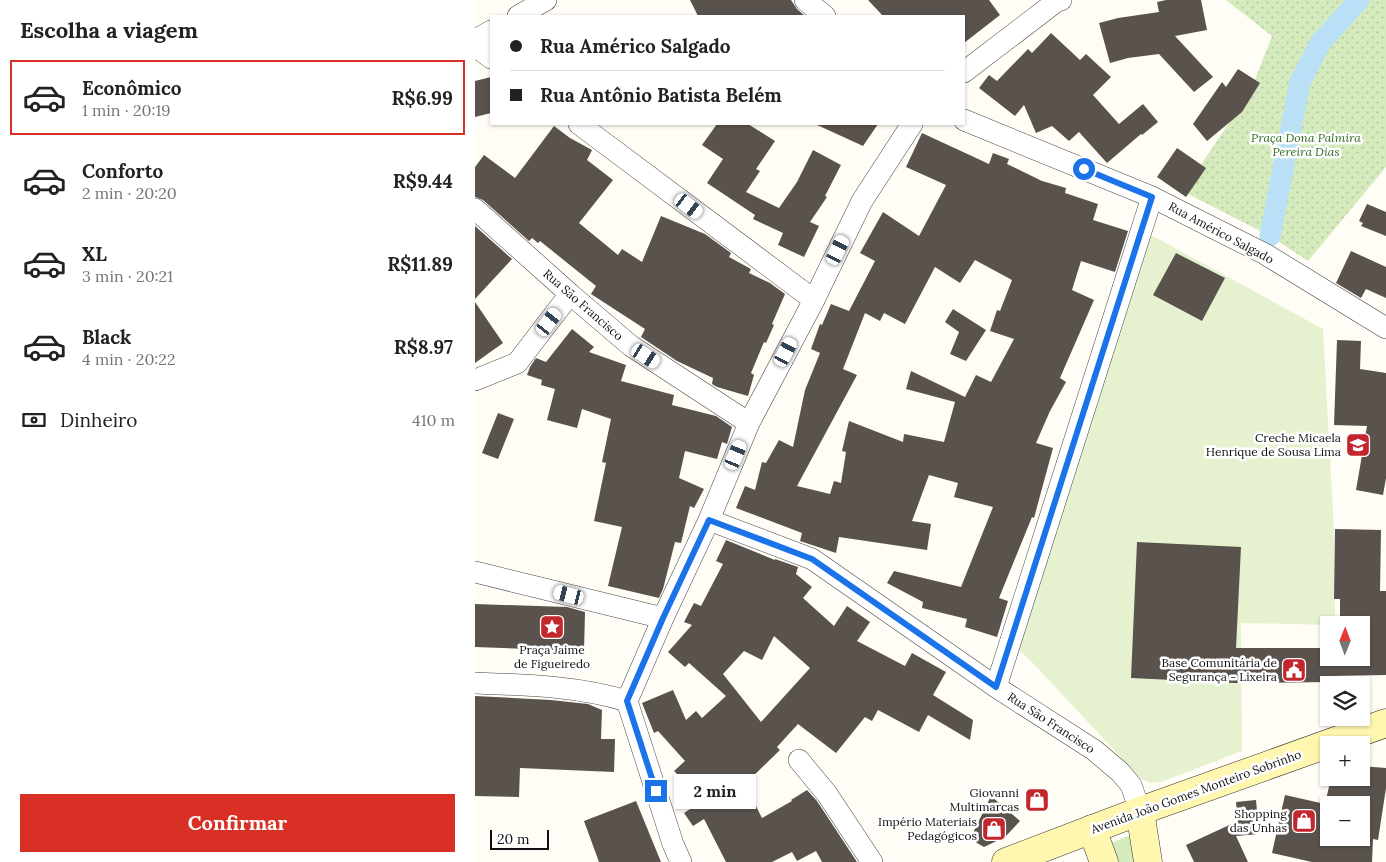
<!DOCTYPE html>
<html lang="pt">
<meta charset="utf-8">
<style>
body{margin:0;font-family:Lora,serif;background:#f6f6f6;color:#222;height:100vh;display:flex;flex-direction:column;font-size:19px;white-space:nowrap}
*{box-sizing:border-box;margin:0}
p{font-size:16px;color:#767676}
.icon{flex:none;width:28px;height:28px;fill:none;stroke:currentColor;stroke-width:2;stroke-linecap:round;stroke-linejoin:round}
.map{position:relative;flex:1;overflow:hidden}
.side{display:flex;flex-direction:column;background:#fff;width:475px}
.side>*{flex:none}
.banner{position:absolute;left:15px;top:15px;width:475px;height:110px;border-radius:0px;box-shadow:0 1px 4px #0004;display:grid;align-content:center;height:110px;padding:0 20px;background:#fff}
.needle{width:32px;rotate:1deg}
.tools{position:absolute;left:845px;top:616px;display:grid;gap:10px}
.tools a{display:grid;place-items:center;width:50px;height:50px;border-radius:0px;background:#fff;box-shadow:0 1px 4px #0004;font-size:25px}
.scale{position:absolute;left:15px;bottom:12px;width:59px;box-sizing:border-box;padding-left:5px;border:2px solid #111;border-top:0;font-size:14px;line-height:18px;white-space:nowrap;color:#111;-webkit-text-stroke:4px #fff;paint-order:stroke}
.end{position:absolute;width:22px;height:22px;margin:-11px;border:6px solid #1a73e8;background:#fff;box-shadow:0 0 0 2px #fff}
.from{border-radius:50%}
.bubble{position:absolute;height:35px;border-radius:0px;background:#fff;box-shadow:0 1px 4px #0004;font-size:16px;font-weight:700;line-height:35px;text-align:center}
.car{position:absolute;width:15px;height:30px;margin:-15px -8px;border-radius:6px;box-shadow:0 0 4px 1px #0007;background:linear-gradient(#fff 24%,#345 0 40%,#fff 0 76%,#345 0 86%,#fff 0)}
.banner b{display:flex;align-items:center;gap:18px;height:48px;font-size:19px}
.banner b+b{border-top:1px solid #e0e0e0}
.banner i{width:12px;height:12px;background:#222}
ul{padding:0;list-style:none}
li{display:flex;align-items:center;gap:15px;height:75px;margin:0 10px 8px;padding:0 10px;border:2px solid transparent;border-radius:0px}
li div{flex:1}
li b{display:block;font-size:19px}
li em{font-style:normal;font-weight:700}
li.current{border-color:#d93025}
li>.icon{width:45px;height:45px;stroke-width:1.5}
h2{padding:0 20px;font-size:22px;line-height:60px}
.pay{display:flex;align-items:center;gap:12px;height:55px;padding:0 20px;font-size:19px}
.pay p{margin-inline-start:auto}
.button{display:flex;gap:10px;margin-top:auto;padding:10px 20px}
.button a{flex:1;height:58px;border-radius:0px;background:#d93025;color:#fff;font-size:20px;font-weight:700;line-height:58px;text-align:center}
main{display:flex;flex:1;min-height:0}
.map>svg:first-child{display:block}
</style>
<main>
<section class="side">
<h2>Escolha a viagem</h2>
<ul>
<li class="current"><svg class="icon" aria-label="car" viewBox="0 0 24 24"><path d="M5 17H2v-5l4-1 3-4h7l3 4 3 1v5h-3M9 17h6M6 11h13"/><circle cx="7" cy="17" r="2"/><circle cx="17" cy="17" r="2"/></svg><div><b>Econômico</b><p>1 min · 20:19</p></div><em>R$6.99</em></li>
<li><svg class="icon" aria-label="car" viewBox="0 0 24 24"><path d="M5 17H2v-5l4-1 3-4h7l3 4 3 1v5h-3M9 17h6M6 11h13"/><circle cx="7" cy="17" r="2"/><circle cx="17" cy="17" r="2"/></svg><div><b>Conforto</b><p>2 min · 20:20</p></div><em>R$9.44</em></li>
<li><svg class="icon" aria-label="car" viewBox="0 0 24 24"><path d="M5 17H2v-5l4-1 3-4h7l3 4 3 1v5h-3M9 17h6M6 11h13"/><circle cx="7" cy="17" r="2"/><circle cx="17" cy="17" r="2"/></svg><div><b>XL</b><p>3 min · 20:21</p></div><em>R$11.89</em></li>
<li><svg class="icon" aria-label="car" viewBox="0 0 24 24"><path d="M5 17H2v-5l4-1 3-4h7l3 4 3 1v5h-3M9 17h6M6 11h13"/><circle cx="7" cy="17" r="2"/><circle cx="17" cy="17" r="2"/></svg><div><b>Black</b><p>4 min · 20:22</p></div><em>R$8.97</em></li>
</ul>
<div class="pay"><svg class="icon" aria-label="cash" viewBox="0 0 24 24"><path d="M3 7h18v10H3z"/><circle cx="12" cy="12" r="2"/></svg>Dinheiro<p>410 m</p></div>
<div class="button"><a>Confirmar</a></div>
</section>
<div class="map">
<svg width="911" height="862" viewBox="0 0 911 862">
<defs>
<pattern id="park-dots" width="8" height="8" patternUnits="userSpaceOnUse" patternTransform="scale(1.25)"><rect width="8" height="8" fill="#d5ebbd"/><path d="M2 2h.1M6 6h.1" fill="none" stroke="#b6c8a1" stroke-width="1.8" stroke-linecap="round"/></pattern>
</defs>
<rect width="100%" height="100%" fill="#fffdf5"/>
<polygon fill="#d5ebbd" points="653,836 657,839 661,862 633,862 629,846"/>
<polygon fill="url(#park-dots)" points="751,0 911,0 911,167 833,261 795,236 713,194 727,163 775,92 797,36"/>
<polygon fill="#e6f2cf" points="678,236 848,329 859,531 860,625 766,623 767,751 686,782 675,783 665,778 556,661 544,650 664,241"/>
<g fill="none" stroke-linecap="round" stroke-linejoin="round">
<polyline stroke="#b9e0f7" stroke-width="21" points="795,236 825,82 846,42 884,0"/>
</g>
<g fill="#5a524d" fill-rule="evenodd">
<polygon points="215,0 316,0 322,9 330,16 223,16"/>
<polygon points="393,0 514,0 525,15 489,43 489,16 408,16"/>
<polygon points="691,0 726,0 732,30 700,36 738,77 719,92 684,54 653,58 635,63 624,23 643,18 684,12 682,2"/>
<polygon points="576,33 605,60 611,54 636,77 618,95 644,124 668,104 683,122 667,135 666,134 632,163 604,132 594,141 577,126 561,133 549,105 540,116 504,88 514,75 522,81 553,49 557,53"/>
<polygon points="763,69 785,83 767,112 732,141 718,124 747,82 751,87"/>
<polygon points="16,77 16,113 0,117 0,81"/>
<polygon points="242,124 273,124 300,141 281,169 285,171 271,192 304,208 322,182 338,150 366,165 350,196 352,197 335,222 344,226 329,257 303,245 308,233 278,219 280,215 232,183 248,159 227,145"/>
<polygon points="340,124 403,124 388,146"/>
<polygon points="79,126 95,138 117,150 112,160 138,180 104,223 143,255 147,249 167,262 186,216 230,234 256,253 254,257 276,269 274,273 295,283 310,294 297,324 299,325 291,343 289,342 276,373 279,375 273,396 242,387 237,384 238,378 202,361 166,337 170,329 116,294 121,286 65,241 63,243 57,238 54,241 8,200 0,197 0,167 9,155 40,178"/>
<path d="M447,133L514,164L518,153L534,159L532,164L567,181L591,188L590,193L623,204L618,220L653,231L640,272L606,261L597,290L619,300L585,378L591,382L575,411L561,443L578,448L559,518L557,517L524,598L533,601L522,637L490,627L492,619L447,608L448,602L412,583L419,571L486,587L518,507L479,497L483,483L454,475L437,521L456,524L452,550L364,537L361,553L325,541L327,533L261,508L270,486L280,490L287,462L291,463L304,440L318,447L330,390L345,353L336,349L345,324L347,325L356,304L374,311L400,261L385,253L408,212L444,236L471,185L431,167ZM500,260L537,280L525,311L522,310L515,331L539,339L516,382L501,375L490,397L436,371L431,389L480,402L469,442L429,434L428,442L374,421L367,451L371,452L366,483L359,481L355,494L322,486L382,375L368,369L390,313L405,321L409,313L430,324L460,267L485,283Z"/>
<polygon points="702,148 731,168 711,197 682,177"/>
<polygon points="892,204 911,212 911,236 886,226 888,223 884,221"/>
<polygon points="0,226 37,259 0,299"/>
<polygon points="876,251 911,267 911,298 891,289 886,298 861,283"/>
<polygon points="701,253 750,278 727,321 678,295"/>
<polygon points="0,302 28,343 0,363"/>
<polygon points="478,309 511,330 491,361 475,354 484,332 470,322"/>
<polygon points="97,329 119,347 114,352 151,365 146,381 199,395 197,405 241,416 257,427 252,444 247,442 242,459 210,451 204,478 229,489 219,508 215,506 206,543 200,542 188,589 184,598 133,586 147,527 119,521 131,463 127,462 136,419 107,409 102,428 72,420 80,389 66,385 67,380 52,375 55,367 61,358 71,362"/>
<polygon points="862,340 886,341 885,369 911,373 911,478 908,495 881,490 892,426 859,425"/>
<polygon points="23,413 39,419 23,459 7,453"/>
<polygon points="860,529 906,530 905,591 911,591 911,675 855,676 855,682 760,683 656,678 662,542 766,547 761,648 854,648 854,658 886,658 886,625 865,625 865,599 859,599"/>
<path d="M251,540L300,560V559L323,567L321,574L337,587L328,598L359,626L372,606L395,622L382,641L430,666L437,653L471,672L458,695L498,720L495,740L453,715L444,732L403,710L397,721L390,717L361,753L323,724L302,747L305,750L270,784L287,818L317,801L316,800L332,790L342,801L382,862H347L341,851L322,861L317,852L297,862H251L229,819L218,826L209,813L229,800L199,771L210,761L183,731L179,733L167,703L198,690L211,720L221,711L227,718L251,696L214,663L210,667L193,652L217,625L209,622L219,603L226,606L248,564L241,561ZM299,636L335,668L286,722L248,674L269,651L287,660Z"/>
<polygon points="0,604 92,607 110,612 109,651 0,647"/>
<polygon points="0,696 76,700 113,704 127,710 126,739 140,739 139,772 45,768 44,797 0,796"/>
<path d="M886,766L911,768V788L903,840L898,839L897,862H837L797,853L810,795L850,804L856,778H886ZM854,805H891L887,838H854Z"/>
<polygon points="516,796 545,821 530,837 509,847 495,839"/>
<polygon points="781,800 784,834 761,836 773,862 719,862 711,845 763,821 761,802"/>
<polygon points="161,801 186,862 124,862 109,821"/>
</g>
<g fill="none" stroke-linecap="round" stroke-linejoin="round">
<defs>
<g id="street">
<polyline points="330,0 350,16"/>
<polyline points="43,16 71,0"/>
<polyline points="0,40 16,31"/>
<polyline points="0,46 16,58"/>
<polyline points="489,72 582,1 586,0"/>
<polyline points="489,120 677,197 790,254 911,328"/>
<polyline points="104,124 339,300"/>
<polyline points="0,209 95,294 156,346 274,423"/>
<polyline points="0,380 42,363 95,294"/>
<polyline points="234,520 337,559 521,687 619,750 645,772 656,785 665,811"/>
<polyline points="0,572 188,618"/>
<path d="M0,683C51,685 103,686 152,701"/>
<polyline points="521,687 677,197"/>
<polyline points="324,760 352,794 397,862"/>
<polyline points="206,862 198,844 152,701 188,618 234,520 274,423 339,300 387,201 437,124"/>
</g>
<g id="secondary">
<polyline points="665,811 673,862"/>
<polyline points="617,829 629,862"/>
<polyline points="531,862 665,811 911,723"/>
</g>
</defs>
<use href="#street" stroke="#444" stroke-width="22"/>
<use href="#secondary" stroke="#333" stroke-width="29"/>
<use href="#street" stroke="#fff" stroke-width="21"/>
<use href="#secondary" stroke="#fff6b0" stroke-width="28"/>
</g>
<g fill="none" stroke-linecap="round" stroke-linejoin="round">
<polyline stroke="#1a73e8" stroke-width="6" points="181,791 152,701 188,618 234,520 337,559 521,687 677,197 609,169"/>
</g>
<defs>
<symbol id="school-square" viewBox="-11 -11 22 22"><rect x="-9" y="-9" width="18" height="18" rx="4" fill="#c4262e" stroke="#fff"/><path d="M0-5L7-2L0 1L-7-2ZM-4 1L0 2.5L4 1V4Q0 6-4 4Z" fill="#fff"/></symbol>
<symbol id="sight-square" viewBox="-11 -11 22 22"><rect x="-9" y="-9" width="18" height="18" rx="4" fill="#c4262e" stroke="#fff"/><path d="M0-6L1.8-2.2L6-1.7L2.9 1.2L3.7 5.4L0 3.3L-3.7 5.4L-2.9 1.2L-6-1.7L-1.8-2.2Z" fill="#fff"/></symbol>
<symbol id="civic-square" viewBox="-11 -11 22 22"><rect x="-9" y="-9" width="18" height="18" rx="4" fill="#c4262e" stroke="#fff"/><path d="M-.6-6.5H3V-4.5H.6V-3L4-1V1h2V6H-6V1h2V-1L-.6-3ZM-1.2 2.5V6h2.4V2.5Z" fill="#fff"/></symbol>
<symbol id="shop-square" viewBox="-11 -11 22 22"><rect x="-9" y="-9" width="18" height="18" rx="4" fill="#c4262e" stroke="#fff"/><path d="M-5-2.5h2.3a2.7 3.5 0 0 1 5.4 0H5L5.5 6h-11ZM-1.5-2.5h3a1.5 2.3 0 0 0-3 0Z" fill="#fff"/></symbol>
</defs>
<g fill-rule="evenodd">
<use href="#school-square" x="869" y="431" width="28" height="28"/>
<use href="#sight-square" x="63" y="613" width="28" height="28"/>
<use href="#civic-square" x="805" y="656" width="28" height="28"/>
<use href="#shop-square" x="548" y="786" width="28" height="28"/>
<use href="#shop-square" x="815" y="807" width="28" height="28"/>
<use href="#shop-square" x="505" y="815" width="28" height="28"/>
</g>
<g text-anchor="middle" stroke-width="5" stroke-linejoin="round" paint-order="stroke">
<g font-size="12" font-style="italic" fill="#2f6b1f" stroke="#fff">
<text x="831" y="142">Praça Dona Palmira<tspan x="831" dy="14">Pereira Dias</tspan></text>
</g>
<g font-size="12" fill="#111" stroke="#fff">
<text transform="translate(746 233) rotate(28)" y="4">Rua Américo Salgado</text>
<text transform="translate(108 305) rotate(41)" y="4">Rua São Francisco</text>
<text transform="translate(576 723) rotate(33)" y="4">Rua São Francisco</text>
<text transform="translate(721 792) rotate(-20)" y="4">Avenida João Gomes Monteiro Sobrinho</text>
</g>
<g font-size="12" fill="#111" stroke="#fff" text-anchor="end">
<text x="866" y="442">Creche Micaela<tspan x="866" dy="14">Henrique de Sousa Lima</tspan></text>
<text x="77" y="654" text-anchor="middle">Praça Jaime<tspan x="77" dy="14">de Figueiredo</tspan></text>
<text x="802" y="667">Base Comunitária de<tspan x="802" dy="14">Segurança - Lixeira</tspan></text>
<text x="544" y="797">Giovanni<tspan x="544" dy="14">Multimarcas</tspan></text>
<text x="812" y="818">Shopping<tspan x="812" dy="14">das Unhas</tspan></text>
<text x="502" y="826">Império Materiais<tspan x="502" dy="14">Pedagógicos</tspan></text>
</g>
</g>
</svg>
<div class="tools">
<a><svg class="needle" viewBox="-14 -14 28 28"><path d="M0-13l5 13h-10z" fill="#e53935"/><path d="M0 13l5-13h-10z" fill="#767676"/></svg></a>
<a><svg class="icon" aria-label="layers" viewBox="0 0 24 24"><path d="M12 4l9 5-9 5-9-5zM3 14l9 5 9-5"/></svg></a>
<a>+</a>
<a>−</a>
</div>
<div class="scale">20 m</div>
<i class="end from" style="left:609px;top:169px"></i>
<i class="end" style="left:181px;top:791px"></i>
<div class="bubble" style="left:199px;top:774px;width:82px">2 min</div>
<i class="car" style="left:214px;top:206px;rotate:127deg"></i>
<i class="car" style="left:363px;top:250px;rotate:26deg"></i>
<i class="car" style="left:74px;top:322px;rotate:37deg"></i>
<i class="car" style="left:311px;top:352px;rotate:28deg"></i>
<i class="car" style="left:171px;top:356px;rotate:123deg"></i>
<i class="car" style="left:261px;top:455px;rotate:23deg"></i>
<i class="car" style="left:94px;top:595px;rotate:284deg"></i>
<div class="banner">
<b><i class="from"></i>Rua Américo Salgado</b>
<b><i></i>Rua Antônio Batista Belém</b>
</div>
</div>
</main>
